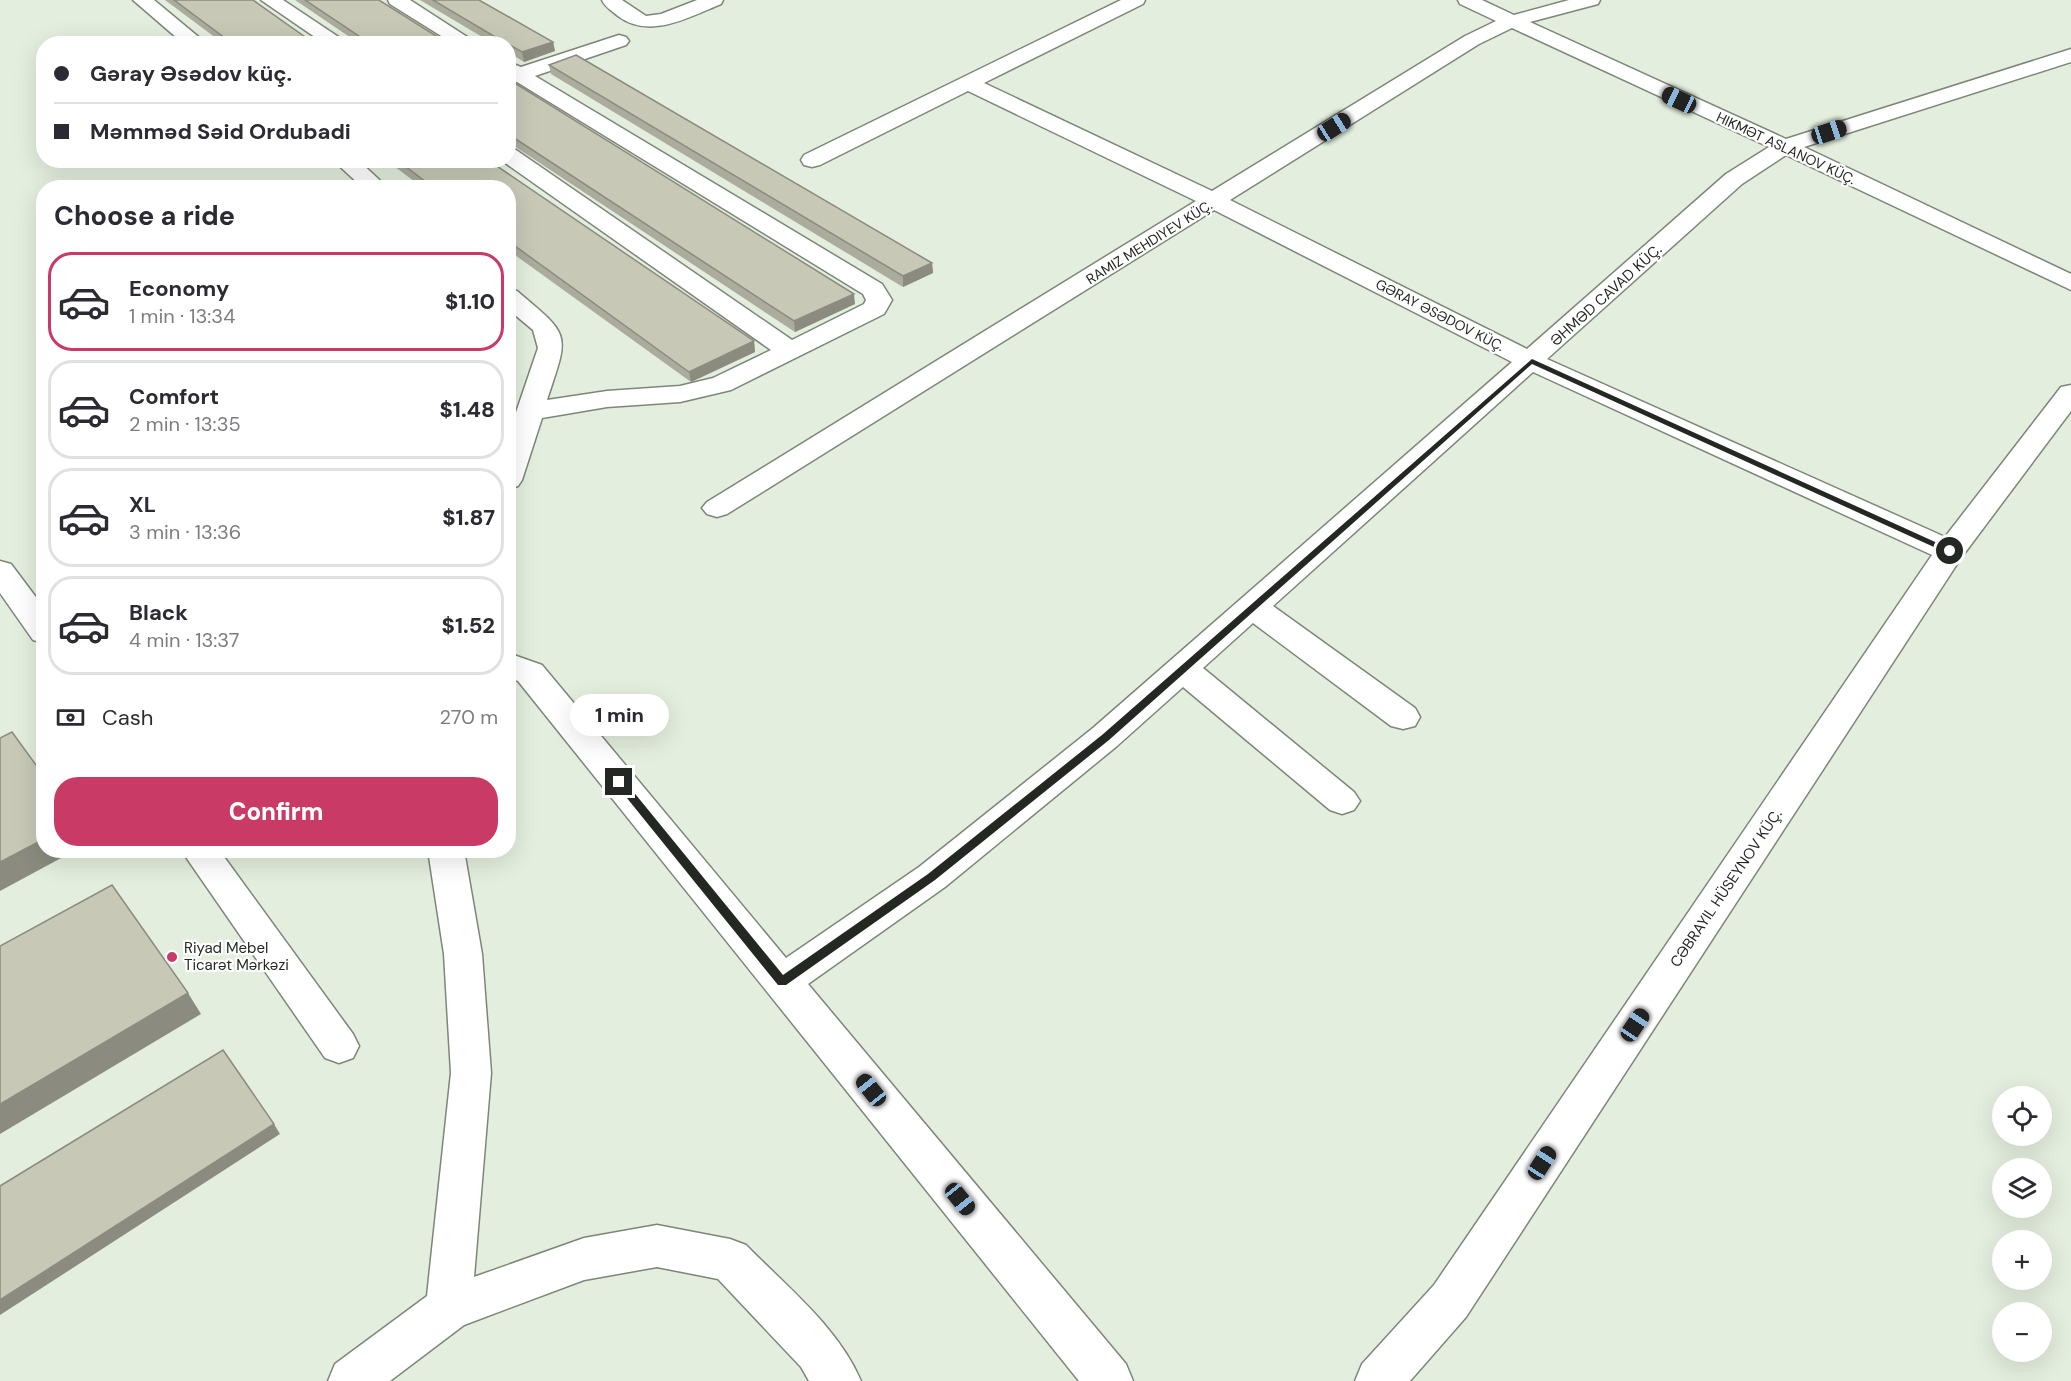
<!DOCTYPE html>
<meta charset="utf-8">
<style>
body{margin:0;font-family:"DM Sans",sans-serif;background:#f2f2f3;color:#2b2b33;height:100vh;display:flex;flex-direction:column;font-size:22px;white-space:nowrap}
*{box-sizing:border-box;margin:0}
p{font-size:20px;color:#7c7c81}
.icon{flex:none;width:33px;height:33px;fill:none;stroke:currentColor;stroke-width:2;stroke-linecap:round;stroke-linejoin:round}
.map{position:relative;flex:1;overflow:hidden}
.side{position:absolute;left:36px;top:180px;width:480px;height:678px;display:flex;flex-direction:column;background:#fff;border-radius:24px;box-shadow:0 6px 24px #0002}
.side>*{flex:none}
.guide{position:absolute;left:36px;top:36px;width:480px;height:132px;border-radius:24px;box-shadow:0 6px 24px #0002;display:grid;align-content:center;height:132px;padding:0 18px;background:#fff}
.tools{position:absolute;left:1992px;top:1086px;display:grid;gap:12px}
.tools a{display:grid;place-items:center;width:60px;height:60px;border-radius:50%;background:#fff;box-shadow:0 6px 24px #0002;font-size:30px}
.end{position:absolute;width:27px;height:27px;margin:-14px;border:8px solid #242822;background:#fff;box-shadow:0 0 0 3px #fff}
.from{border-radius:50%}
.bubble{position:absolute;height:42px;border-radius:21px;background:#fff;box-shadow:0 6px 24px #0002;font-size:20px;font-weight:800;line-height:42px;text-align:center}
.car{position:absolute;width:18px;height:36px;margin:-18px -9px;border-radius:8px;box-shadow:0 0 4px 2px #0007;background:linear-gradient(#222 24%,#8ab4d8 0 40%,#222 0 76%,#8ab4d8 0 86%,#222 0)}
.guide b{display:flex;align-items:center;gap:21px;height:57px;font-size:22px}
.guide b+b{border-top:2px solid #e1e1e2}
.guide i{width:15px;height:15px;background:#2b2b33}
ul{padding:0;list-style:none}
li{display:flex;align-items:center;gap:18px;height:99px;margin:0 12px 9px;padding:0 6px;border:3px solid #e1e1e2;border-radius:24px}
li div{flex:1}
li b{display:block;font-size:22px}
li em{font-style:normal;font-weight:800}
li.selected{border-color:#c93b66}
li>.icon{width:54px;height:54px;stroke-width:1.5}
h2{padding:0 18px;font-size:27px;line-height:72px}
.pay{display:flex;align-items:center;gap:15px;height:66px;padding:0 18px;font-size:22px}
.pay p{margin-inline-start:auto}
.cta{display:flex;gap:12px;margin-top:auto;padding:12px 18px}
.cta a{flex:1;height:69px;border-radius:24px;background:#c93b66;color:#fff;font-size:24px;font-weight:800;line-height:69px;text-align:center}
.map>svg:first-child{display:block}
</style>
<div class="map">
<svg width="2071" height="1381" viewBox="0 0 2071 1381">
<rect width="100%" height="100%" fill="#e3eede"/>
<g fill="none" stroke-linecap="round" stroke-linejoin="round">
<defs>
<g id="minor">
<polygon points="133,0 154,0 207,44 184,44"/>
<polygon points="261,0 283,0 349,44 325,44"/>
<polygon points="388,0 410,0 478,44 454,44 390,4"/>
<path d="M602,0H622L646,16L661,14L697,0H723L721,4C689,17 650,40 618,16C612,11 604,6 602,0Z"/>
<path d="M1121,0H1145L1143,4L984,83L1212,191L1465,36L1496,21L1460,4L1458,0H1482L1514,15L1569,0H1600L1598,4L1530,22L1786,139L2071,49V62L1804,147L2071,274V290L1786,155L1742,184L1547,359L1945,537L2061,387L2071,385V411L1961,558L1466,1317L1410,1381H1355L1362,1364L1434,1285L1932,555L1533,372L1273,606L1415,708L1420,717L1415,726L1403,729L1391,726L1253,623L1203,668L1354,792L1360,801L1354,810L1342,814L1330,810L1183,687L1117,746L945,887L808,984L1126,1364L1133,1381H1079L518,681L508,677V653L542,665L786,958L919,867L1093,728L1512,362L1214,210L727,514L717,517L707,514L702,508L707,502L1196,201L968,91L820,165L812,167L804,165L801,160L804,155ZM1512,28L1769,147L1726,174L1527,349L1230,200L1479,44Z"/>
<path d="M619,35L626,37L629,41L626,45L535,76L882,284L892,300L884,314L731,390L680,402L607,407L542,418L522,480L518,486L508,489V436L538,348L533,330L508,309V289L517,291C572,337 569,333 547,400L607,391L680,386L713,378L771,350L501,160H508V149L516,150L792,340L864,304L866,300L863,294L517,82L508,84V62L521,67Z"/>
<polygon points="333,160 358,160 388,188 363,188"/>
<polygon points="0,561 11,564 44,608 44,643 33,640 0,593"/>
<polygon points="181,850 219,850 353,1034 359,1046 353,1058 339,1063 325,1058"/>
<path d="M428,850H464L482,954L491,1073L474,1277L584,1238L657,1225L730,1239L746,1245C786,1286 838,1327 861,1381H809L801,1367L718,1279L657,1267L584,1280L464,1325L390,1381H328L335,1364L427,1296L451,1073L444,954Z"/>
</g>
</defs>
<use href="#minor" stroke="#7c8778" stroke-width="3"/>
<use href="#minor" fill="#fff" fill-rule="evenodd"/>
</g>
<g fill="#abac9d">
<polygon points="165,0 253,0 315,44 224,44"/>
<polygon points="295,0 379,0 449,44 360,44"/>
<polygon points="420,0 479,0 553,42 555,51 524,62 508,52 508,44 494,44"/>
<polygon points="549,65 932,263 933,273 903,287 551,74"/>
<polygon points="508,80 855,304 795,332 508,142"/>
<polygon points="386,160 488,160 754,341 755,352 691,382 508,250 508,188 423,188"/>
</g>
<g fill="#8b8c7f">
<polygon points="553,42 555,51 524,62 522,52"/>
<polygon points="932,263 933,273 903,287 903,276"/>
<polygon points="854,294 855,304 795,332 794,321"/>
<polygon points="754,341 755,352 691,382 689,372"/>
<polygon points="44,839 44,850 76,850 0,891 0,862"/>
<polygon points="188,993 201,1014 0,1134 0,1104"/>
<polygon points="274,1124 280,1134 0,1315 0,1300"/>
</g>
<g fill="#c7c8b6" stroke="#8b8c7f" stroke-width="1.5">
<polygon points="174,0 253,0 315,44 233,44"/>
<polygon points="305,0 379,0 449,44 371,44"/>
<polygon points="433,0 479,0 553,42 522,52 508,44 507,44"/>
<polygon points="576,55 932,263 903,276 549,65"/>
<polygon points="508,80 510,80 854,294 794,321 508,134"/>
<polygon points="397,160 488,160 754,341 689,372 508,241 508,188 434,188"/>
<polygon points="12,732 44,776 44,839 0,862 0,738"/>
<polygon points="112,885 188,993 0,1104 0,946"/>
<polygon points="223,1050 274,1124 0,1300 0,1186"/>
</g>
<polygon fill="#242822" points="1532,359 1955,551 1947,553 1532,364 1109,740 935,880 786,985 778,985 614,782 615,779 623,779 783,975 928,874 1102,735"/>
<circle fill="#c93b66" stroke="#fff" stroke-width="2" cx="172" cy="957" r="6"/>
<g text-anchor="middle" stroke-width="4.5" stroke-linejoin="round" paint-order="stroke">
<g font-size="14" fill="#242822" stroke="#fff">
<text transform="translate(1786 148) rotate(25)" y="5">HIKMƏT ASLANOV KÜÇ.</text>
<text transform="translate(1149 242) rotate(-32)" y="5">RAMIZ MEHDIYEV KÜÇ.</text>
<text transform="translate(1440 315) rotate(27)" y="5">GƏRAY ƏSƏDOV KÜÇ.</text>
</g>
<g font-size="15" fill="#242822" stroke="#fff">
<text transform="translate(1606 295) rotate(-42)" y="5">ƏHMƏD CAVAD KÜÇ.</text>
<text transform="translate(1726 888) rotate(-56)" y="5">CƏBRAYIL HÜSEYNOV KÜÇ.</text>
</g>
<g font-size="15" fill="#242822" stroke="#fff" text-anchor="start">
<text x="184" y="953">Riyad Mebel<tspan x="184" dy="17">Ticarət Mərkəzi</tspan></text>
</g>
</g>
</svg>
<div class="tools">
<a><svg class="icon" aria-label="locate" viewBox="0 0 24 24"><circle cx="12" cy="12" r="6"/><path d="M12 2v4M12 18v4M2 12h4M18 12h4"/></svg></a>
<a><svg class="icon" aria-label="layers" viewBox="0 0 24 24"><path d="M12 4l9 5-9 5-9-5zM3 14l9 5 9-5"/></svg></a>
<a>+</a>
<a>−</a>
</div>
<i class="end from" style="left:1950px;top:551px"></i>
<i class="end" style="left:619px;top:782px"></i>
<div class="bubble" style="left:570px;top:694px;width:99px">1 min</div>
<i class="car" style="left:1679px;top:100px;rotate:295deg"></i>
<i class="car" style="left:1334px;top:127px;rotate:58deg"></i>
<i class="car" style="left:1829px;top:132px;rotate:72deg"></i>
<i class="car" style="left:1635px;top:1025px;rotate:34deg"></i>
<i class="car" style="left:871px;top:1090px;rotate:321deg"></i>
<i class="car" style="left:1542px;top:1163px;rotate:33deg"></i>
<i class="car" style="left:960px;top:1199px;rotate:141deg"></i>
<div class="guide">
<b><i class="from"></i>Gəray Əsədov küç.</b>
<b><i></i>Məmməd Səid Ordubadi</b>
</div>
<section class="side">
<h2>Choose a ride</h2>
<ul>
<li class="selected"><svg class="icon" aria-label="car" viewBox="0 0 24 24"><path d="M5 17H2v-5l4-1 3-4h7l3 4 3 1v5h-3M9 17h6M6 11h13"/><circle cx="7" cy="17" r="2"/><circle cx="17" cy="17" r="2"/></svg><div><b>Economy</b><p>1 min · 13:34</p></div><em>$1.10</em></li>
<li><svg class="icon" aria-label="car" viewBox="0 0 24 24"><path d="M5 17H2v-5l4-1 3-4h7l3 4 3 1v5h-3M9 17h6M6 11h13"/><circle cx="7" cy="17" r="2"/><circle cx="17" cy="17" r="2"/></svg><div><b>Comfort</b><p>2 min · 13:35</p></div><em>$1.48</em></li>
<li><svg class="icon" aria-label="car" viewBox="0 0 24 24"><path d="M5 17H2v-5l4-1 3-4h7l3 4 3 1v5h-3M9 17h6M6 11h13"/><circle cx="7" cy="17" r="2"/><circle cx="17" cy="17" r="2"/></svg><div><b>XL</b><p>3 min · 13:36</p></div><em>$1.87</em></li>
<li><svg class="icon" aria-label="car" viewBox="0 0 24 24"><path d="M5 17H2v-5l4-1 3-4h7l3 4 3 1v5h-3M9 17h6M6 11h13"/><circle cx="7" cy="17" r="2"/><circle cx="17" cy="17" r="2"/></svg><div><b>Black</b><p>4 min · 13:37</p></div><em>$1.52</em></li>
</ul>
<div class="pay"><svg class="icon" aria-label="cash" viewBox="0 0 24 24"><path d="M3 7h18v10H3z"/><circle cx="12" cy="12" r="2"/></svg>Cash<p>270 m</p></div>
<div class="cta"><a>Confirm</a></div>
</section>
</div>
